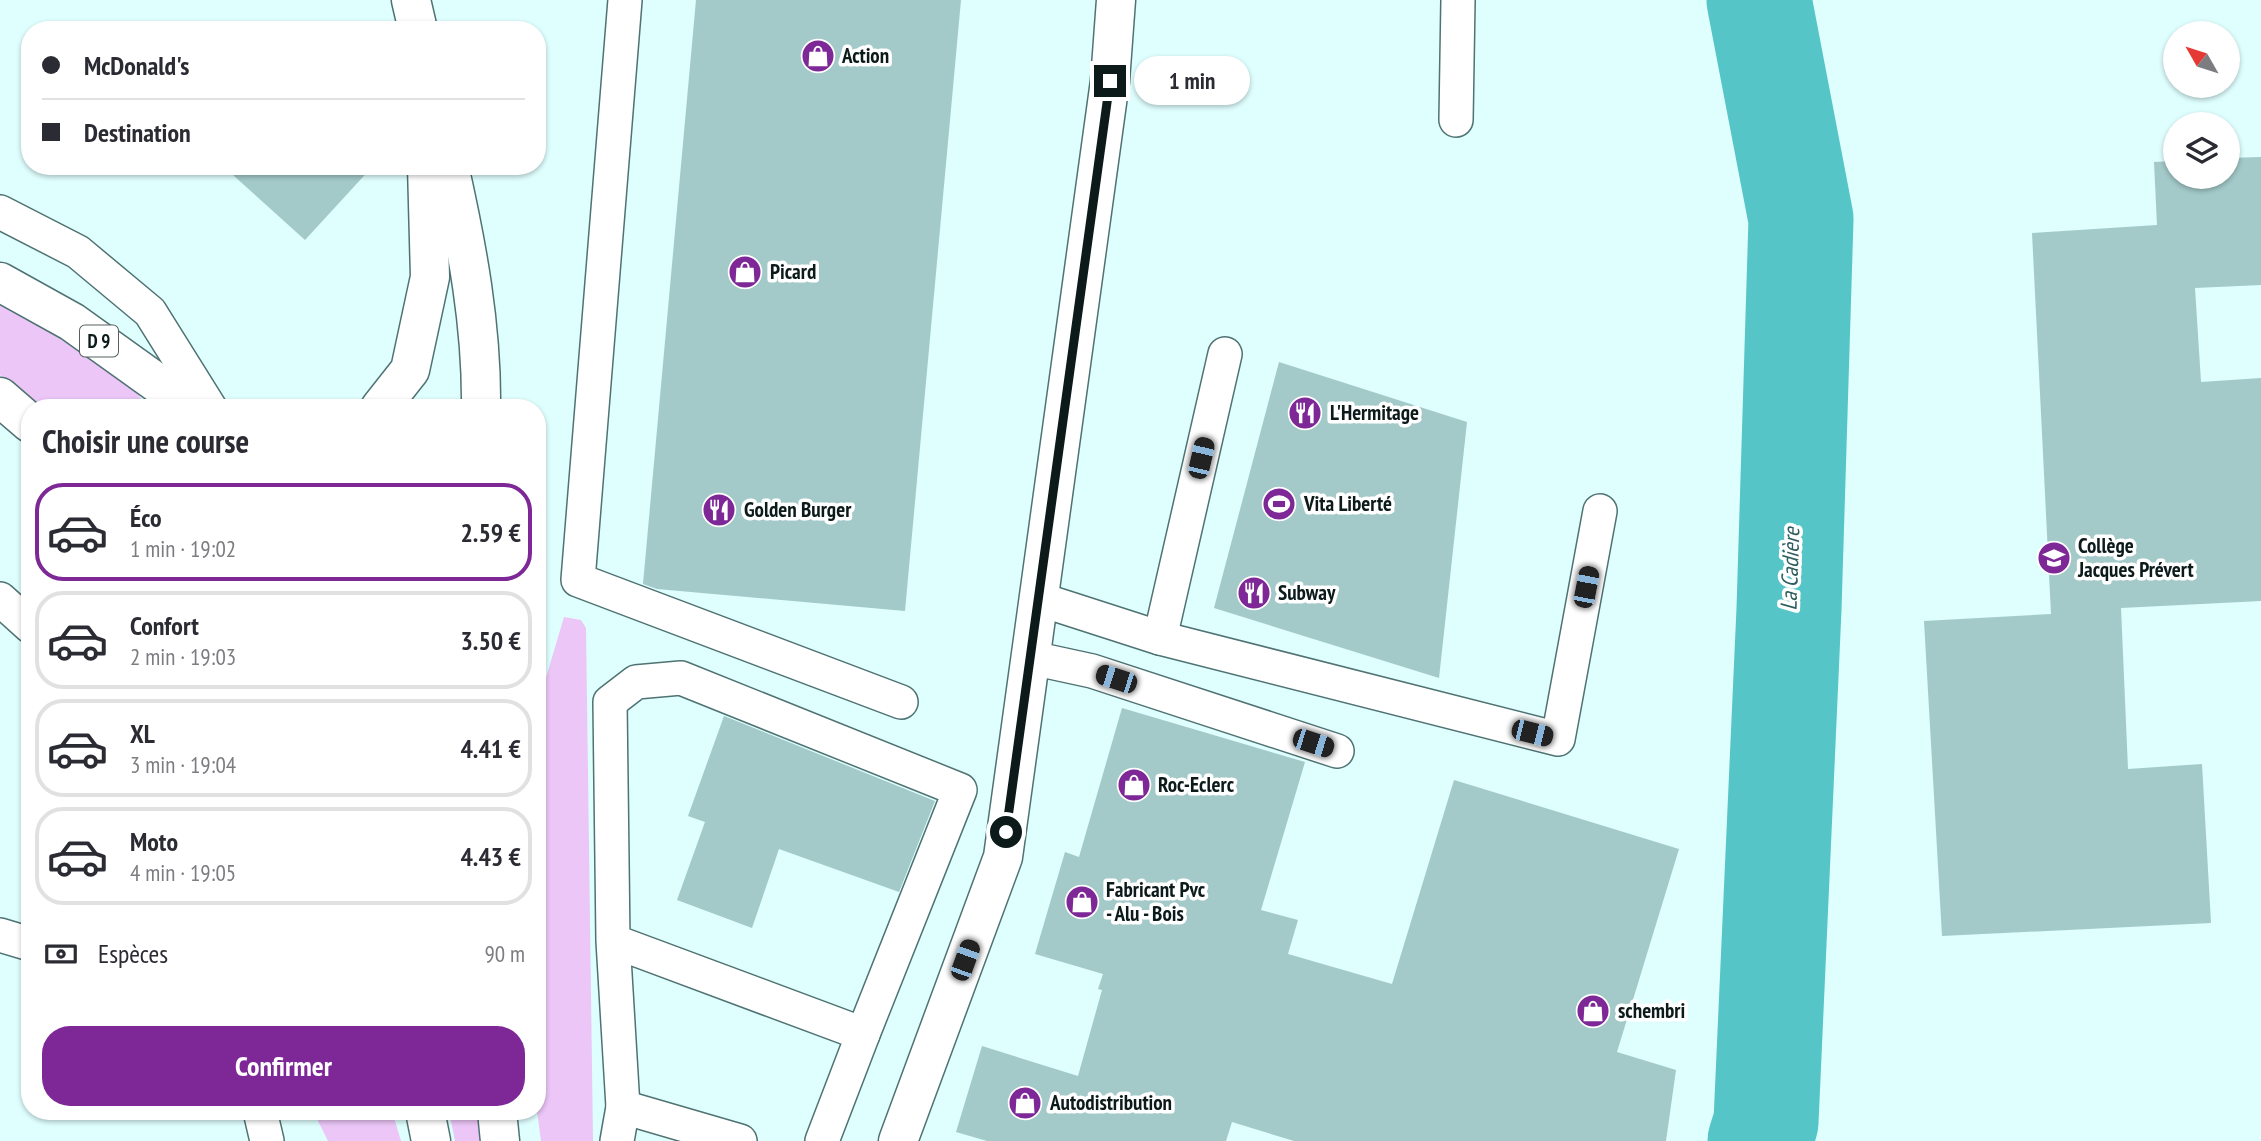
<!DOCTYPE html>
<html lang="fr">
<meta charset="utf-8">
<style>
body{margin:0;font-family:"PT Sans Narrow",sans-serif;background:#f7f7f7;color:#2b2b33;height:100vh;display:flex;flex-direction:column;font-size:26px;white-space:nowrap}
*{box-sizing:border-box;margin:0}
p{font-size:23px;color:#7c7c81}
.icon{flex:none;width:38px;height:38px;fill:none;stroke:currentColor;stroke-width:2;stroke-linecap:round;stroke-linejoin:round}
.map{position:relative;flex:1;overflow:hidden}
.details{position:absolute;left:21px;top:399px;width:525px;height:721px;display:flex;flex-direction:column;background:#fff;border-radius:28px;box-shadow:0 2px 5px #0004}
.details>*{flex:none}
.guide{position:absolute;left:21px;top:21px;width:525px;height:154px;border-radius:28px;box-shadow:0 2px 5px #0004;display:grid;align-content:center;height:154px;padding:0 21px;background:#fff}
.needle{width:46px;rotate:309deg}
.fabs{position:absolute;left:2163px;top:21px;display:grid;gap:14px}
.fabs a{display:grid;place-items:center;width:77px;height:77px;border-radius:50%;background:#fff;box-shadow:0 2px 5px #0004;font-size:35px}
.end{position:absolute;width:32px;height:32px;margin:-16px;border:9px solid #0c1a1a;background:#fff;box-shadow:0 0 0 4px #fff}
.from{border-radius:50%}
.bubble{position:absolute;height:49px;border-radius:24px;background:#fff;box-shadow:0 2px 5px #0004;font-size:23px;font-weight:700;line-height:49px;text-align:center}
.car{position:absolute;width:21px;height:42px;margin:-21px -10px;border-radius:9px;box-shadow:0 0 5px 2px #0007;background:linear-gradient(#222 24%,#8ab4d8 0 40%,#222 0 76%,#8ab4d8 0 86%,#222 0)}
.guide b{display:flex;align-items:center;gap:24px;height:66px;font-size:26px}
.guide b+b{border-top:2px solid #e1e1e2}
.guide i{width:18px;height:18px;background:#2b2b33}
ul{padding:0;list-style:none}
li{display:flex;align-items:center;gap:21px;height:98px;margin:0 14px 10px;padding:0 7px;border:4px solid #e1e1e2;border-radius:28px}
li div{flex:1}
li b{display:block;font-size:26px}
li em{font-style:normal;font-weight:700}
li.selected{border-color:#7e2796}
li>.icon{width:63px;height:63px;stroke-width:1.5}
h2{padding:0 21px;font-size:32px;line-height:84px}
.pay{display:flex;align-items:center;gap:18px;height:77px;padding:0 21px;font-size:26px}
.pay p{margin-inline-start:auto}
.action{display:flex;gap:14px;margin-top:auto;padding:14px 21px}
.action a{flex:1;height:80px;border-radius:28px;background:#7e2796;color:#fff;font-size:28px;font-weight:700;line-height:80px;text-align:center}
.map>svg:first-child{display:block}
</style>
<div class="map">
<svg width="2261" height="1141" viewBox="0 0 2261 1141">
<rect width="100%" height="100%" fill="#dffefe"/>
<g fill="#ebc6f7">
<polygon points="0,302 31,319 133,388 143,401 136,408 36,408 0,375"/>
<polygon points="564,617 581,620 586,628 593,1141 541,1141 537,1111 537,708"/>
<polygon points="334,1111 392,1111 401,1141 328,1141 317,1119 334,1114"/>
<polygon points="449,1111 480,1111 482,1141 455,1141"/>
</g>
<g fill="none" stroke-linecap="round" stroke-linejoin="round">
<polyline stroke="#55c5c7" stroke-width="105" points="1759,0 1801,219 1789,609 1766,1122 1760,1141"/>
</g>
<g fill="#a3c9c9">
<polygon points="696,0 961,0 905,611 657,589 643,584"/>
<polygon points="2261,157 2261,285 2195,288 2201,382 2261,378 2261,601 2121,608 2128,769 2202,764 2211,923 1942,936 1924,621 2051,614 2032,233 2157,225 2154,162 2175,161 2175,177 2228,177 2228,158"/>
<polygon points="223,166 373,166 305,240"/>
<polygon points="1279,362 1467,422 1439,678 1214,608"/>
<polygon points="1122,708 1305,762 1261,910 1298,920 1288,954 1392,984 1454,780 1679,849 1617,1052 1676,1070 1666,1141 1294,1141 1232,1122 1226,1141 987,1141 956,1132 982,1046 1078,1076 1102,990 1098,989 1103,974 1035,954 1065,852 1079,857"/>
<polygon points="724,716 935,801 899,892 779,849 752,928 677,900 705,822 688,816"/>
</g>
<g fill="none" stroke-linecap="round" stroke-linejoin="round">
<defs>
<g id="service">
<polyline points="625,0 578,580 901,702"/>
<polyline points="1456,120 1458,0"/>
<polyline points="0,212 78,252 150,312 210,408"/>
<polyline points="0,599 30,626"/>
<polyline points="1039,599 1160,638 1225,354"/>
<polyline points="1160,638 1558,739 1600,511"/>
<polyline points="1032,658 1092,671 1337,751"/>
<polyline points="0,935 30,944"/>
<polyline points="613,941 863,1034 960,790 681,678 636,682 610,702 613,941 623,1107 617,1141"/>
<polyline points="623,1107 740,1141"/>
<polyline points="260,1111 267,1141"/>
<polyline points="822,1141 863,1034"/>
</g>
<polyline id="minor" points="898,1141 1003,857 1110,81 1116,0"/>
<g id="secondary">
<polyline points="411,0 418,30"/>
<path d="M449,166C467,246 482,326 481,408"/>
<polyline points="380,408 410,370 430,277 427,166"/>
</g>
<g id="primary">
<polyline points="0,282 72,322 192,408"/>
<polyline points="0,397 30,423"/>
<polyline points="425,1111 431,1141"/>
<polyline points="497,1111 500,1141"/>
</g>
</defs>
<use href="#service" stroke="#4f7273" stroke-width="36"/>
<use href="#minor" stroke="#4f7273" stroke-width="41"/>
<use href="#secondary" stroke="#4f7273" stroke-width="41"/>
<use href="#primary" stroke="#4f7273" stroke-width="41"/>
<use href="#service" stroke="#fff" stroke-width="33"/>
<use href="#minor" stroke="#fff" stroke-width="38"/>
<use href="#secondary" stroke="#fff" stroke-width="38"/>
<use href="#primary" stroke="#fff" stroke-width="38"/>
</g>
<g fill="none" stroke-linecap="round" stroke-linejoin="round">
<polyline stroke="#0c1a1a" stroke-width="9" points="1006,832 1110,81"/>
</g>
<defs>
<symbol id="shop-disc" viewBox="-11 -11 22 22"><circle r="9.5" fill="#7e2796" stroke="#fff"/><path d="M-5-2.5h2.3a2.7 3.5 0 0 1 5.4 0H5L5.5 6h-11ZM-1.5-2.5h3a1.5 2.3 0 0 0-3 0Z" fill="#fff"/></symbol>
<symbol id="restaurant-disc" viewBox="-11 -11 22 22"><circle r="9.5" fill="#7e2796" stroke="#fff"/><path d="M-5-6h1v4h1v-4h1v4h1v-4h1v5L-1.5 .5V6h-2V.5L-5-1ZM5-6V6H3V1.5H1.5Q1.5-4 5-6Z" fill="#fff"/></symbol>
<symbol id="stadium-disc" viewBox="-11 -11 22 22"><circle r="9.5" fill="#7e2796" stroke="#fff"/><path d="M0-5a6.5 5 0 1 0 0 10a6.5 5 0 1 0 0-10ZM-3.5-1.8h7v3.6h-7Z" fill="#fff"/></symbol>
<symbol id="school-disc" viewBox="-11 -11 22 22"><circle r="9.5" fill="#7e2796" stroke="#fff"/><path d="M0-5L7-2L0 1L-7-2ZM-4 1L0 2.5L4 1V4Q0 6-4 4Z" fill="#fff"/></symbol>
</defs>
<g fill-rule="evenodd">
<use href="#shop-disc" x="799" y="37" width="38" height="38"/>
<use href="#shop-disc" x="726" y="253" width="38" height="38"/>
<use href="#restaurant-disc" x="1286" y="394" width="38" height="38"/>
<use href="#stadium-disc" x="1260" y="485" width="38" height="38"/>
<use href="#restaurant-disc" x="700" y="491" width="38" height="38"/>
<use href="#school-disc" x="2035" y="539" width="38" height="38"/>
<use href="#restaurant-disc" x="1235" y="574" width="38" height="38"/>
<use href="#shop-disc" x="1115" y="766" width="38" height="38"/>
<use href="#shop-disc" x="1063" y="883" width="38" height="38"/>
<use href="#shop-disc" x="1574" y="992" width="38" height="38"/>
<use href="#shop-disc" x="1006" y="1084" width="38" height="38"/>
</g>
<g text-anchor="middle" stroke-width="7" stroke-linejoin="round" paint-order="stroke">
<rect fill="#fff" stroke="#555f5f" stroke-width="2" x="80" y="325.5" width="38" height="31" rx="5"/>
<g font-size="19" font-weight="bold" fill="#0c1a1a">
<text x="99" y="348">D 9</text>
</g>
<g font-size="21" font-weight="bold" fill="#0c1a1a" stroke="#fff" text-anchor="start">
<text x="842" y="63">Action</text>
<text x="770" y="279">Picard</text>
<text x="1330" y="420">L'Hermitage</text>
<text x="1304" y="511">Vita Liberté</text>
<text x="744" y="517">Golden Burger</text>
<text x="2078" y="553">Collège<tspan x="2078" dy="24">Jacques Prévert</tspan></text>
<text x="1278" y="600">Subway</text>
<text x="1158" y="792">Roc-Eclerc</text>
<text x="1106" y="897">Fabricant Pvc<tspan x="1106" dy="24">- Alu - Bois</tspan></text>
<text x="1618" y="1018">schembri</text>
<text x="1050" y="1110">Autodistribution</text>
</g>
<g font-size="23" font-style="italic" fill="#2e5e60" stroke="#fff">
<text transform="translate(1790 569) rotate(-88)" y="8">La Cadière</text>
</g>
</g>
</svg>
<div class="fabs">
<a><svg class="needle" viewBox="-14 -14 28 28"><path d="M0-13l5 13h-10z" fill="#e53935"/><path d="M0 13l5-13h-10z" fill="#7c7c81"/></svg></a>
<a><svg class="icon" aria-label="layers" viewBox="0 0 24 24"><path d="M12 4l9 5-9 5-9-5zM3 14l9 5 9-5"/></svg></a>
</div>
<i class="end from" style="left:1006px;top:832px"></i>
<i class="end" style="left:1110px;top:81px"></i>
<div class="bubble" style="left:1134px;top:56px;width:116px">1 min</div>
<i class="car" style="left:1201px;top:458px;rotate:13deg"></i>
<i class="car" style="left:1586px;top:587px;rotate:11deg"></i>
<i class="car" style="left:1116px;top:679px;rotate:288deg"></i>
<i class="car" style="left:1532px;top:733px;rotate:104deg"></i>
<i class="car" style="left:1313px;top:743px;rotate:108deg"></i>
<i class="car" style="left:965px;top:960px;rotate:20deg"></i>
<div class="guide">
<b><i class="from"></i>McDonald's</b>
<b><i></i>Destination</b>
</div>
<section class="details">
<h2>Choisir une course</h2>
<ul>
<li class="selected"><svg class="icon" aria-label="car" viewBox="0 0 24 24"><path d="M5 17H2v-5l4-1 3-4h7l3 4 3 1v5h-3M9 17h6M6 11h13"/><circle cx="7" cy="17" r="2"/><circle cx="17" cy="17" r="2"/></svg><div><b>Éco</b><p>1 min · 19:02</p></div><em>2.59 €</em></li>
<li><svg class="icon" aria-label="car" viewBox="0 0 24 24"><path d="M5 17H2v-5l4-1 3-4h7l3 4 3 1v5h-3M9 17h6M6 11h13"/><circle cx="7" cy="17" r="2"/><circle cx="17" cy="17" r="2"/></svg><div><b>Confort</b><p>2 min · 19:03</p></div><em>3.50 €</em></li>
<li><svg class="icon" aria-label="car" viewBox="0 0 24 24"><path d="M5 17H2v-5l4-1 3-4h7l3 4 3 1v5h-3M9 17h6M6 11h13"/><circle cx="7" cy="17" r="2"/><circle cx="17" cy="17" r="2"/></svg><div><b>XL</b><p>3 min · 19:04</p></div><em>4.41 €</em></li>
<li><svg class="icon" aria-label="car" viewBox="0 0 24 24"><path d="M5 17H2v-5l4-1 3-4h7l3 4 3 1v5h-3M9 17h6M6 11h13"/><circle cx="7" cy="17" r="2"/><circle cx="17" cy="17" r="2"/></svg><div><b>Moto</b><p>4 min · 19:05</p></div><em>4.43 €</em></li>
</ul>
<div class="pay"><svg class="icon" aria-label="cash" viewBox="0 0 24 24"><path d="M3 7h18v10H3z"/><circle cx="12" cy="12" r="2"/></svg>Espèces<p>90 m</p></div>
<div class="action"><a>Confirmer</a></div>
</section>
</div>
